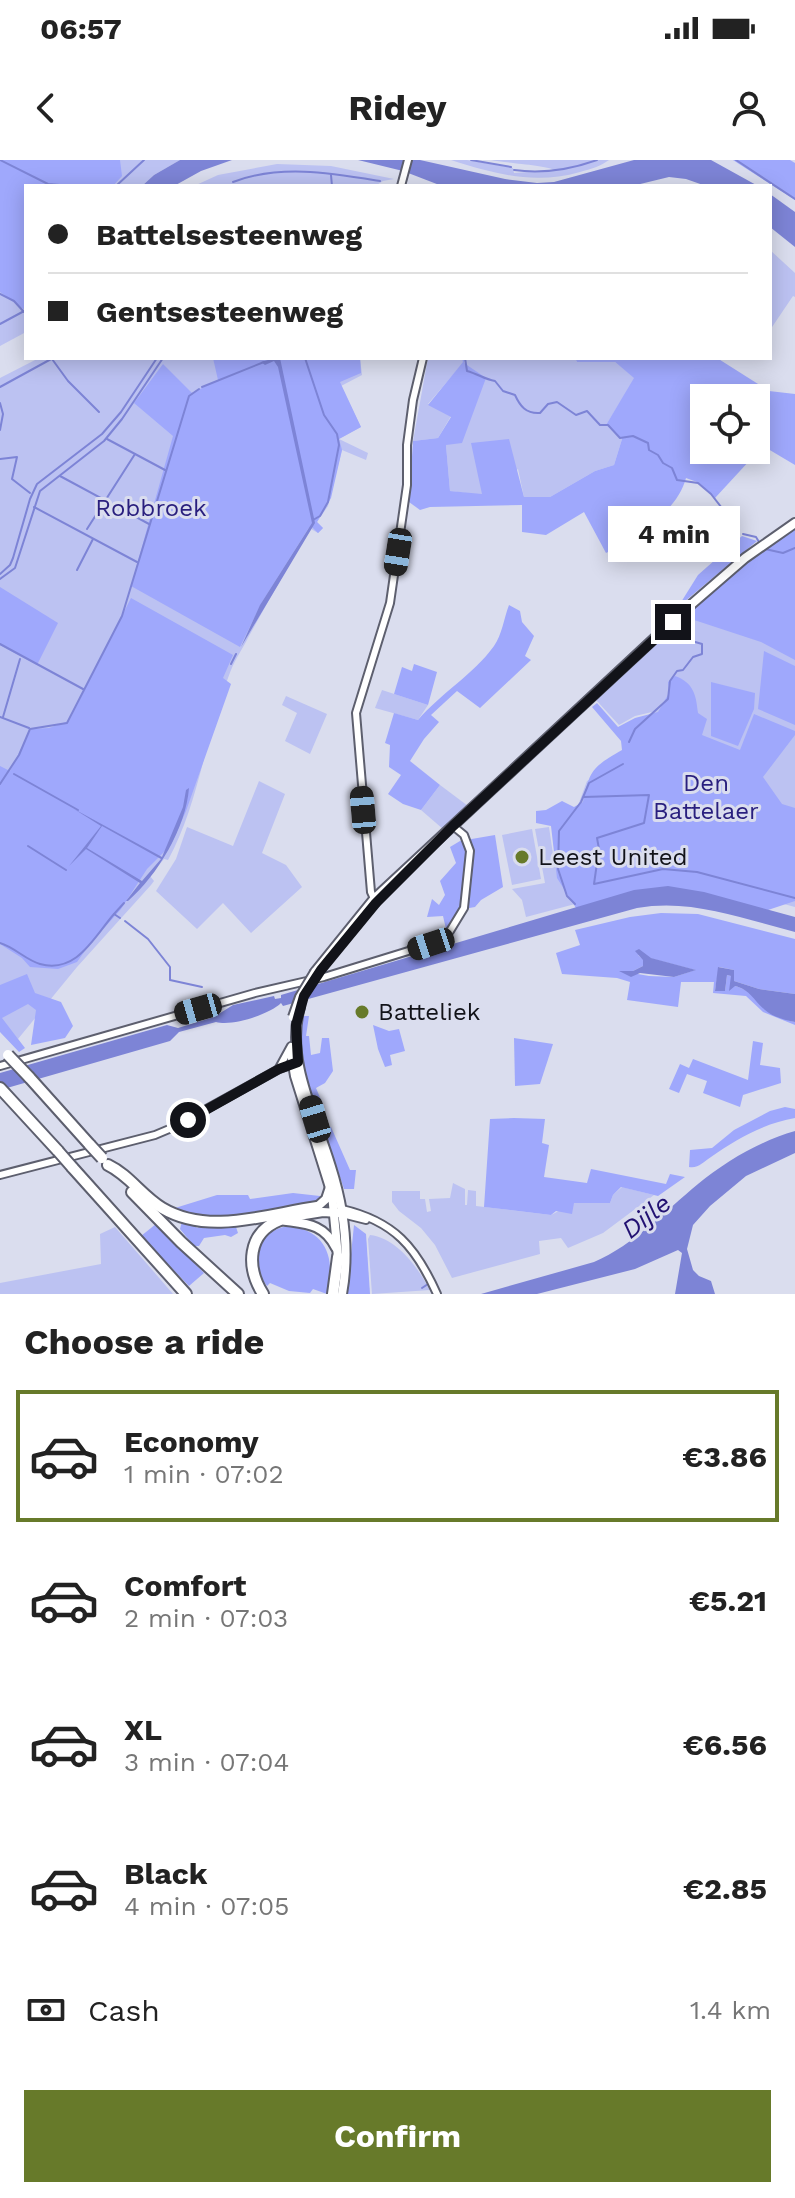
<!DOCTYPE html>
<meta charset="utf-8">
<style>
body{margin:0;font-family:"Work Sans",sans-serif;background:#f6f6f6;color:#222;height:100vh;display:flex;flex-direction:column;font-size:30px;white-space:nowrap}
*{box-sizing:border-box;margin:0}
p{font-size:26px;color:#767676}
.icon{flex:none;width:44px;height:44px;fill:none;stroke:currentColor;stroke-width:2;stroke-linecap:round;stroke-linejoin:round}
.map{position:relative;height:1134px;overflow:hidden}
.panel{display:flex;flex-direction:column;background:#fff;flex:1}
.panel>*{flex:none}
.top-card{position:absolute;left:24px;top:24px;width:748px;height:176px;border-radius:0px;box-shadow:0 4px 20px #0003;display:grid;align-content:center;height:176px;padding:0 24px;background:#fff}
.fabs{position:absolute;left:690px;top:224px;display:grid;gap:16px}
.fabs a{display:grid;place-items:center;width:80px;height:80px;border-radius:0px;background:#fff;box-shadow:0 4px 20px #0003;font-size:40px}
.end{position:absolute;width:36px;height:36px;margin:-18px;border:10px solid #121319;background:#fff;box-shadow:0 0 0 4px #fff}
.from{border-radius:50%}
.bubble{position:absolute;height:56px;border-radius:0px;background:#fff;box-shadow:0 4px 20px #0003;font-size:26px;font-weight:700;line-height:56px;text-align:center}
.car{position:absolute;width:24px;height:48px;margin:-24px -12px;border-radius:10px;box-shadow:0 0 6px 2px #0007;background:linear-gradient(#222 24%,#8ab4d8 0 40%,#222 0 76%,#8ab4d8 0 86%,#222 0)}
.top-card b{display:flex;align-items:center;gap:28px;height:76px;font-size:30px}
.top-card b+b{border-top:2px solid #e0e0e0}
.top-card i{width:20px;height:20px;background:#222}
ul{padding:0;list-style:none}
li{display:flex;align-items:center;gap:24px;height:132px;margin:0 16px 12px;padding:0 8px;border:4px solid transparent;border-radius:0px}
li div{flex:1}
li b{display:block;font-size:30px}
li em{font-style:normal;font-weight:700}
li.selected{border-color:#677a2a}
li>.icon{width:72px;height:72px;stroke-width:1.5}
h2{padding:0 24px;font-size:36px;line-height:96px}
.pay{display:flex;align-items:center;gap:20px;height:88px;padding:0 24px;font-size:30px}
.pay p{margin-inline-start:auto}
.cta{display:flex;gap:16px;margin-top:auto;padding:16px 24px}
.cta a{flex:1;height:92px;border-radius:0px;background:#677a2a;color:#fff;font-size:32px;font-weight:700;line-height:92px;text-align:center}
.status{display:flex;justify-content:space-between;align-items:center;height:56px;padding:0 40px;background:#fff;direction:ltr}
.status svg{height:22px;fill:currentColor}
header{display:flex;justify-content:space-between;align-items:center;height:104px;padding:0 24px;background:#fff;font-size:36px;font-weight:700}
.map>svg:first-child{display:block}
</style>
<div class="status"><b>06:57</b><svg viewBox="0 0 49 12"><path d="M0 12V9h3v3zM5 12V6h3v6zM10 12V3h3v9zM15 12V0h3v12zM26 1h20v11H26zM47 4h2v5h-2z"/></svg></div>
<header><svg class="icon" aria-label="back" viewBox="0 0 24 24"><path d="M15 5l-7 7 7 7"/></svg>Ridey<svg class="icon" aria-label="person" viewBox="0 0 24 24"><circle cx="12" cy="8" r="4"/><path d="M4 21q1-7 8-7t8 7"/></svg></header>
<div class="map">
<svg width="795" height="1134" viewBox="0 0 795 1134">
<rect width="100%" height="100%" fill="#daddee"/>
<g fill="#bcc2f2">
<polygon points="0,0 180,0 154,15 142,26 26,26 26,145 22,148 26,151 26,172 0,186"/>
<path d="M451,0H467L513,8L514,13L554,10C547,5 505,3 491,0H609C601,6 591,9 580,12C534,25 495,14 451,0Z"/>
<polygon points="277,4 331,6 394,19 383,21 375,26 194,26 218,15"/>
<polygon points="770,90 795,113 795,137 793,136 770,170"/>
<path d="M39,198H360L362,215L341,226L361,267L339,279L368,293L366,300L342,290L328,346L317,362L323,368L318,373L311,369C289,404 269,440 249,476C241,492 234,500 228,518C205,577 199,644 168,700L164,699L150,716L154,721L151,725L77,807L18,879L0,858V218Z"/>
<polygon points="428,198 462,198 464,201 465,198 575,198 577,202 615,202 635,218 606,265 622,279 614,305 595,311 550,337 524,337 518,309 482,335 450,331 446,285 463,203 428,244 451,256 438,278 413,281"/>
<polygon points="795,368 795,747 780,743 594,739 526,757 522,740 512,729 545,723 535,669 549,667 555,708 587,621 621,605 639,563 652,552 635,556 619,565 596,540 720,425"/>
<polygon points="382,530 428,545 418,560 375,548"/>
<polygon points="286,536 327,554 310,594 285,581 297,553 282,545"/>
<polygon points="259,621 285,634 262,693 286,705 302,727 251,773 223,743 197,769 156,731 176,699 187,667 233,686"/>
<polygon points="440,625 468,646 443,669 421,650"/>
<polygon points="532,669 541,719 512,725 502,675"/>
<polygon points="453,1023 465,1029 465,1045 467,1045 468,1030 476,1031 476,1046 551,1055 574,1043 610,1043 613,1035 622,1027 654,1035 603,1073 568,1088 561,1078 539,1081 540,1094 452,1118 435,1085 421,1068 399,1051 392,1042 392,1031 420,1031 420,1039 425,1039 427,1052 431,1051 429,1039 450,1038"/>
<polygon points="115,1067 173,1134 0,1134 0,1123 101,1104 100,1074"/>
<path d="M370,1075C397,1078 418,1108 430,1130L372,1134L368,1079Z"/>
</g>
<g fill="#9fa8fc" fill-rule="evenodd">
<polygon points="0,0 120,0 122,16 113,26 26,26 26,151 0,132"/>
<polygon points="733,0 790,0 795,3 795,40"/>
<polygon points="213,198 360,198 361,213 340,222 361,267 339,279 342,290 331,338 317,362 323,368 318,373 311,366 308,369 262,442 240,487 131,426 173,276 134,243 163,204 192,233 218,220"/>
<path d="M462,198H465L464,203L486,218L462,283L446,285L450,331L482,334L471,283L509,279L524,337H550L595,311L614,305L622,279L606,265L634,218L615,202H577L575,198H717L769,231L795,234V305L763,286L715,338L697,322L686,318C677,352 635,379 606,393L584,352L546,375L522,372V345L430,347L420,350L409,342L413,281L438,278L451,257L428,245L463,202ZM704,238H756V290H704Z"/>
<polygon points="795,368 795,500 761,482 685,457 752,397"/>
<polygon points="742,376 757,381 678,447 698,415"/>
<polygon points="0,427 58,463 37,505 0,485"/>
<polygon points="131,438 233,495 223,518 231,524 186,651 171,685 147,709 121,749 89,785 77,802 58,809 30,807 22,798 0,784 0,606 10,611 31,569 49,568 69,561"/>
<path d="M509,445L520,451L522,462L534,476L525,496L531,500L480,548L457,531L431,555L439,562L424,579L410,601L440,625L421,650L403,644L388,634L401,615L389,607L390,585L385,583L394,553L418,560C441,533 473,515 494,486C502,475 504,458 509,445Z"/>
<polygon points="764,491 795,506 795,565 758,549"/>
<polygon points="414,504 437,512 428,545 394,534 402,507 412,511"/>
<path d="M675,516C694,523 696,535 698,553L707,559L702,575L740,590L754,554L795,571V575L763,617L782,644L795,648V741L768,750L634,731L576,748L557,718L551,666L536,663V651L546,650L562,641L574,647L583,642C589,610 594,606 622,590L621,581L592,547L597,543L618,567L635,558L658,552L669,533L668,522Z"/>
<polygon points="711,522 755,533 754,549 738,586 711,576"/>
<polygon points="495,675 503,727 481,740 475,747 458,750 446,769 443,756 427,757 432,739 439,745 445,735 440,721 456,703 450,687 460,681"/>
<path d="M661,753L698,754L795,779V834L759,829L734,821V810L719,807L715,830L725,831L727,815L731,816L735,826C758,832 771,858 795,862V865L763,852L746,836L713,833L714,822H681L678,847L627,840L630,822L617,818L562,814L556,793L580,785L575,770L630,757ZM638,795L695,810L674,817L649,816L621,811H633L643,806L644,800Z"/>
<polygon points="27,814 35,833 61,842 73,866 65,878 31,885 36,850 28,844 2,858 25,888 19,892 0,872 0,825"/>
<path d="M302,856H309L306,876H309L311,895L320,893L322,878H329L333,911L325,923L316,928L324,947L323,957L319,958C309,924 296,892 302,856Z"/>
<polygon points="373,865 389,871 399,869 405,891 390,895 392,905 385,907 378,889"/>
<polygon points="514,878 553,884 540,924 515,926"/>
<polygon points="753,881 763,883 760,905 780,908 781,923 743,935 740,947 703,933 707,921 687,914 679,933 669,929 680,904 689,908 693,899 748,920"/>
<path d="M785,947L795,949V958C765,963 736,979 711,997C703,1002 698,1009 689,1007L690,990L712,988L734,970L770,951Z"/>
<polygon points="514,958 545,959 542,983 549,985 544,1017 587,1023 591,1009 666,1024 670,1014 685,1017 658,1036 621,1027 613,1035 610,1043 574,1043 572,1054 556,1051 551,1055 484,1047 490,959"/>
<polygon points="323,966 331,967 350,1010 356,1010 354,1029 344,1029"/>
<path d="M293,1033L320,1036V1041C274,1050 219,1069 175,1048L217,1035H248L250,1039Z"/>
<polygon points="182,1061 193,1063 197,1068 202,1065 204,1067 235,1064 238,1073 231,1077 225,1075 204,1078 199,1086 194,1086 180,1069"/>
<polygon points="156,1064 204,1113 189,1126 141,1076"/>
<polygon points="354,1065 366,1074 370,1134 347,1134"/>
<path d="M288,1066C327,1070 336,1099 327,1134L313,1129L310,1133L289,1131L270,1123L267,1126C247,1100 256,1072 288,1066Z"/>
</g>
<g fill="#7d84d6" fill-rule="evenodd">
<polygon points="180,0 232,0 201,11 174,26 142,26 154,15"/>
<polygon points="358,0 420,0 505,19 537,23 554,22 634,0 711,0 758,26 706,26 686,19 669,17 632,26 442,26 403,11"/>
<polygon points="770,34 795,52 795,87 770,67"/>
<polygon points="275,198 280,198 315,363 241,487 260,445 312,363 278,207 274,201 265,205 261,202"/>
<path d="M189,628C186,667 158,715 128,741H126L140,723L86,689L69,706L101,666L74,649L162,697L183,647L186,630ZM102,666L161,699L142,721L87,688Z"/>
<path d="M668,726L704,732L795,757V772C743,759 691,738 637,748L283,846L281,843C270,854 232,867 216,862L179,872L170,881L0,930V913L167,865L178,868L214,857L233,845L274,836L275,839L281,838V835L634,730Z"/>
<polygon points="639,789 651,798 696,810 674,817 640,813 631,817 619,811 633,811 643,806 643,800 635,791"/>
<path d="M718,807L734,810V821L759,829L795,834V862C785,860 773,857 765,850C753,840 751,830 735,826L729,831L731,816L727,815L725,831H715Z"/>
<path d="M795,971V993L746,1016L710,1046L693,1065L687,1089L693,1110L699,1116L711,1121L715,1134H675L682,1093L678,1090L635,1109L537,1134H481L594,1102C635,1084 664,1052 698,1024C726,1001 760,981 795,971Z"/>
</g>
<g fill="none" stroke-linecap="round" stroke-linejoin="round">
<g stroke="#7d84d6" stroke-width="2">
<polyline points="0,0 48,24 71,26"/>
<polyline points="471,0 511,7"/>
<polyline points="736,0 795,39"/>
<path d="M514,10C543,14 569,10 597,0"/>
<polyline points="331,15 332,26"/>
<path d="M233,22C280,4 331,13 380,21"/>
<polyline points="116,26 144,0"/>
<polyline points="217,26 219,26"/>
<polyline points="0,134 14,141 24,152"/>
<polyline points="0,164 26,150"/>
<polyline points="305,198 324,255 337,274 339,285 328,342 320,356 313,360"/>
<path d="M465,198L467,211C478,214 484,219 495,221L503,231L515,235C520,246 526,254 540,253L548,244L557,242L576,255L587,251L600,265H608L620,278L633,276L648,283L649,290L658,295L663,303L672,308L677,320L698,323L711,334L739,370"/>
<polyline points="52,199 68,221 99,252"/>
<polyline points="0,227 53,198"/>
<polyline points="202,227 264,202"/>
<polyline points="0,243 3,254 0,270"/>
<polyline points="107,279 165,310"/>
<polyline points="0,299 17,297 12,319 30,333"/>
<polyline points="60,316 149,364"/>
<polyline points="34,347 137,402"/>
<polyline points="87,369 135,294"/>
<polyline points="743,374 756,377 759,382"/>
<polyline points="765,389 783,393 795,388"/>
<polyline points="77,410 93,379"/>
<polyline points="0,414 10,405 13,398 30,339 37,324 102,274 121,252 157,198"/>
<polyline points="0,419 15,408 40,331 104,281 122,259 163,198"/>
<polyline points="0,484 83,529"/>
<polyline points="231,504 236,494"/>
<polyline points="0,557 29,568"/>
<polyline points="3,557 20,499"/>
<polyline points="629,582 635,569 668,539 670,521 677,511 683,510 693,497 702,494 702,484 692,481 685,473"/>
<polyline points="14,614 78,650"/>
<polyline points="0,624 19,595 30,569 67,563 122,456 189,236 199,229"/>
<polyline points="584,637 649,635 644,663 597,678 599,689 594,724 663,709 697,712 795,738"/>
<polyline points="28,686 66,710"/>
<polyline points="575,744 567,736 558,709 559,671 581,642 589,623 623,604"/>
<polyline points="114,754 124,743"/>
<polyline points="125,761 148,779 170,807 170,820 202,827"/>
<path d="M0,783C14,787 26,800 40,804C77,814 94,777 114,754L120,758"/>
<polyline points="422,1128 428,1124"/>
</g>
<defs>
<g id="secondary">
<polyline points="401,26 408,0"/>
<polyline points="376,743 371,732 356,553 390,443 407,325 407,285 413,240 423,198"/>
<polyline points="0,906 255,833 324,817 431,784 450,771 464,748 470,691 464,675 453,666"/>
<polyline points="279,908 291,886"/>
<polyline points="0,1015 155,975 174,967 279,909 293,904"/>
<path d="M342,1049C394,1061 416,1087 437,1134"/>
<polyline points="342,1054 366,1060"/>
</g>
<g id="primary">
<polyline points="315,812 374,739 686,449 745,398 795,363"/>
<path d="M300,847C285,900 316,956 331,1007C344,1048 350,1091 342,1134"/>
<polyline points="291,892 295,916 332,1034 338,1097"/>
<polyline points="317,1047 326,1039 330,1027"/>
<polyline points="292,1057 323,1052 338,1053"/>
<path d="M280,1060C304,1064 323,1062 336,1088"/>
</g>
<g id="highway">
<polyline points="29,917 90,985"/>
<polyline points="0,928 58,991"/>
<path d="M108,1005C129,1015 142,1036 162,1048C209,1076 267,1054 317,1047"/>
<polyline points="72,1007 186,1134"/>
<polyline points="132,1032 181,1082 238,1134"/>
<path d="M263,1134C246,1107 247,1073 280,1060"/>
<polyline points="333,1134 338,1097"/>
</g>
</defs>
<use href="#secondary" stroke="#5d5f6e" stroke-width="10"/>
<use href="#primary" stroke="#5d5f6e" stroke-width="12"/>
<use href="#highway" stroke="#5d5f6e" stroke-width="14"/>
<use href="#secondary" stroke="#fff" stroke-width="6"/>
<use href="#primary" stroke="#fff" stroke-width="8"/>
<use href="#highway" stroke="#fff" stroke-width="10"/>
<defs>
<polyline id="primary-bridge" points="293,857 300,837 315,812"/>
<g id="highway-bridge">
<polyline points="8,895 29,917"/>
<polyline points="90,985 102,998"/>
<polyline points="58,991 72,1007"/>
</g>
</defs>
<use href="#primary-bridge" stroke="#5d5f6e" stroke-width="12" stroke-linecap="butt"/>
<use href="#highway-bridge" stroke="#5d5f6e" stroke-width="14" stroke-linecap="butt"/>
<use href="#primary-bridge" stroke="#fff" stroke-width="8"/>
<use href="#highway-bridge" stroke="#fff" stroke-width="10"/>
</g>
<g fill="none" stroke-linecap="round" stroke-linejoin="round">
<polyline stroke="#121319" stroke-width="10" points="188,960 279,909 298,902 296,865 304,836 321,810 376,743 453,666 673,462"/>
</g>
<g fill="#677a2a" stroke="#daddee" stroke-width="3">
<circle cx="522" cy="697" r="8"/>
<circle cx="362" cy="852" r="8"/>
</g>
<g text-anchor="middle" stroke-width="6" stroke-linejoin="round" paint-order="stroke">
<g font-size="24" fill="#291f7e" stroke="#daddee">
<text x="151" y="356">Robbroek</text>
<text x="706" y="631">Den<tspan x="706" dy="28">Battelaer</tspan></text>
</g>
<g font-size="24" fill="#121319" stroke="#daddee" text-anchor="start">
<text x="538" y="705">Leest United</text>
<text x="378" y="860">Batteliek</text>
</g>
<g font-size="26" font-style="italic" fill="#221172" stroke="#daddee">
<text transform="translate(646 1056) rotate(-38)" y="9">Dijle</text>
</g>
</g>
</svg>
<div class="fabs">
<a><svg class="icon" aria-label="locate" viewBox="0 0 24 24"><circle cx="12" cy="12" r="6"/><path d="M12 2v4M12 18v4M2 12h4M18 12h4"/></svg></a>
</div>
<i class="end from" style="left:188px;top:960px"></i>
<i class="end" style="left:673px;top:462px"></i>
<div class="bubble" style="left:608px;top:346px;width:132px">4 min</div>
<i class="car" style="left:398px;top:392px;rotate:189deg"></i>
<i class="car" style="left:363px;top:650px;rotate:355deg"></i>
<i class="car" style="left:431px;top:784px;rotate:252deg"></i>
<i class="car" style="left:198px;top:849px;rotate:254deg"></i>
<i class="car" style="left:315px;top:959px;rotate:343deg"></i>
<div class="top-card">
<b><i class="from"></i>Battelsesteenweg</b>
<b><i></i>Gentsesteenweg</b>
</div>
</div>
<section class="panel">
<h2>Choose a ride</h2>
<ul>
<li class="selected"><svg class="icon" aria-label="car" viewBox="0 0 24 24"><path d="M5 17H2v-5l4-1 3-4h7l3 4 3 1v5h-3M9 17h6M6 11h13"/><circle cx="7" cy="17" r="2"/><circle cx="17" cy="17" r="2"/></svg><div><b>Economy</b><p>1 min · 07:02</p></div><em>€3.86</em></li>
<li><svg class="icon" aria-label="car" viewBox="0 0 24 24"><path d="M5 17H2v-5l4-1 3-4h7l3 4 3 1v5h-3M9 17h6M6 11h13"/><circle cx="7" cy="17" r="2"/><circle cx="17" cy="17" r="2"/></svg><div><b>Comfort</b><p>2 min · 07:03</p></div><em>€5.21</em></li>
<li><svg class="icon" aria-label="car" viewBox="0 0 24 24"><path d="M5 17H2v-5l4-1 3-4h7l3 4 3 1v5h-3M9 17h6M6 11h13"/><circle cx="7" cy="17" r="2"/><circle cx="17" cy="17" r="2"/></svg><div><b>XL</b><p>3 min · 07:04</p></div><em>€6.56</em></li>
<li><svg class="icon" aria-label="car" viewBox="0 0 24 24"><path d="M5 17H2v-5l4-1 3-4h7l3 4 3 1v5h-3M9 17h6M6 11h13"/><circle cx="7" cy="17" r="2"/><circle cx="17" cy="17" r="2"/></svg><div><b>Black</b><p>4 min · 07:05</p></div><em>€2.85</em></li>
</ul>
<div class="pay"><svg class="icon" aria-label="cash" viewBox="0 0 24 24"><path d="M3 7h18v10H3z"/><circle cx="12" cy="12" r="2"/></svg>Cash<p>1.4 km</p></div>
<div class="cta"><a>Confirm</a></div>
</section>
